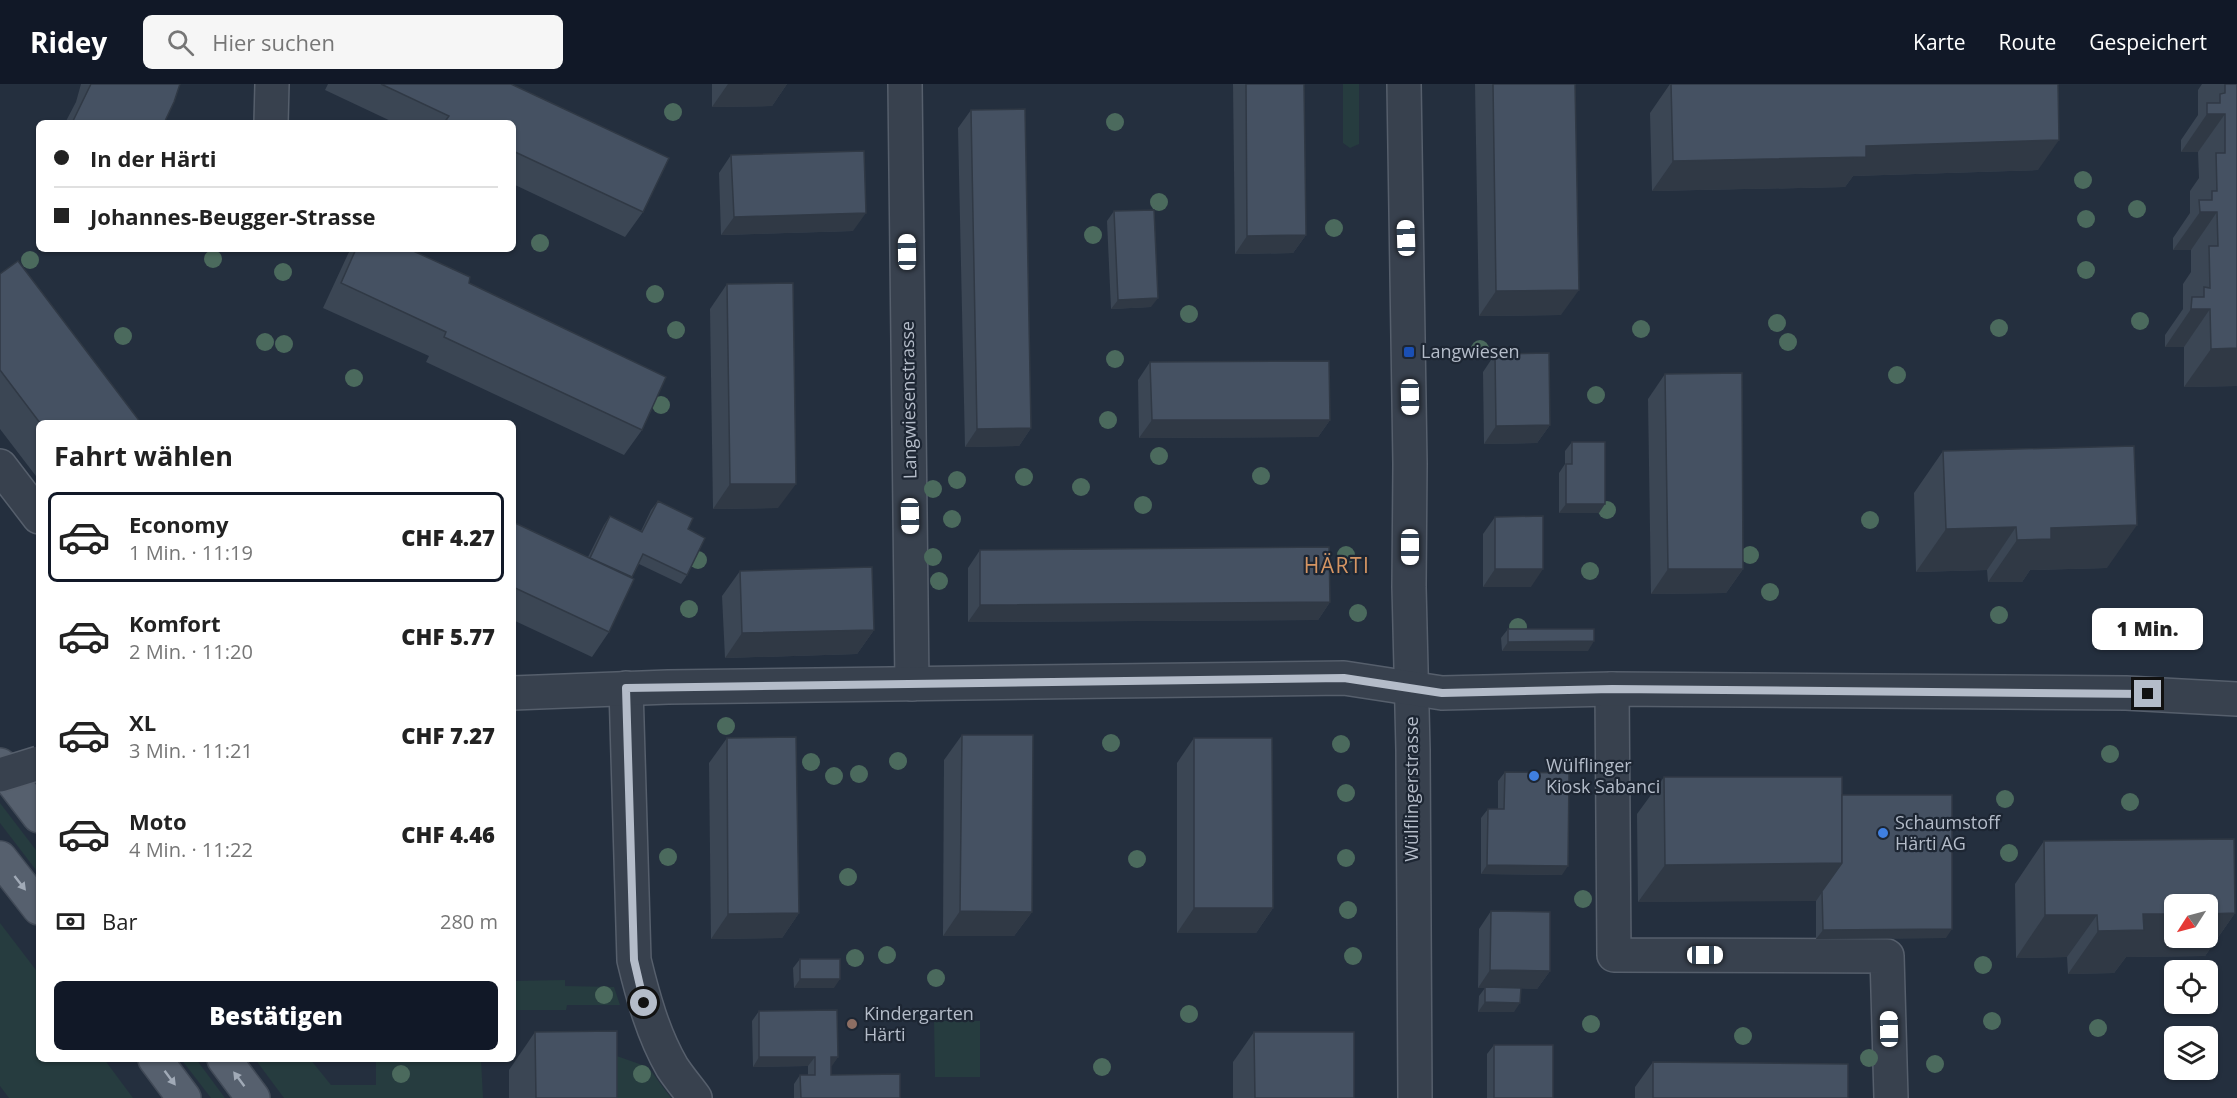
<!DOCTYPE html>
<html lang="de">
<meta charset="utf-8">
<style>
body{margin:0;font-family:"Open Sans",sans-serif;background:#f6f6f6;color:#222;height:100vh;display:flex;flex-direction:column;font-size:22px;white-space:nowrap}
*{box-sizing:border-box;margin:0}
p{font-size:20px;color:#767676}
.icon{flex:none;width:33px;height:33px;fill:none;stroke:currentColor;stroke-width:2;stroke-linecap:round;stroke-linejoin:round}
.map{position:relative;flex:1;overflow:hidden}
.panel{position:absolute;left:36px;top:336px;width:480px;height:642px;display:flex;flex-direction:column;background:#fff;border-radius:9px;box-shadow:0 2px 4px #0004}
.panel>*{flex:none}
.top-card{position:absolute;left:36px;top:36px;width:480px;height:132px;border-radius:9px;box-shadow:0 2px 4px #0004;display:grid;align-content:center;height:132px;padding:0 18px;background:#fff}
.needle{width:39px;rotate:234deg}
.tools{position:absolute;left:2164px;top:810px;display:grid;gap:12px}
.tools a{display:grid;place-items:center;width:54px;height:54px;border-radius:9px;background:#fff;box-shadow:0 2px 4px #0004;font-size:30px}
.end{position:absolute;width:27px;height:27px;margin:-14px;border:8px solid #b4bcc9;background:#111;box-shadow:0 0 0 3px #111}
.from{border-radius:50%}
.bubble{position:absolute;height:42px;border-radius:9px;background:#fff;box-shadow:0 2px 4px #0004;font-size:20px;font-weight:800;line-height:42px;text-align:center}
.car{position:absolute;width:18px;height:36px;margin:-18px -9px;border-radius:8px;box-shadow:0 0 4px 2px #0007;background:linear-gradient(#fff 24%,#345 0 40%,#fff 0 76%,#345 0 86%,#fff 0)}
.top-card b{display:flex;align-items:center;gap:21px;height:57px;font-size:22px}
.top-card b+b{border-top:2px solid #e0e0e0}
.top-card i{width:15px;height:15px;background:#222}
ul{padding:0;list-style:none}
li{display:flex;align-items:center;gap:18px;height:90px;margin:0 12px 9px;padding:0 6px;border:3px solid transparent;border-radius:9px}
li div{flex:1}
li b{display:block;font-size:22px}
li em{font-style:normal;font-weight:800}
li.on{border-color:#111827}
li>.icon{width:54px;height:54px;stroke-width:1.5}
h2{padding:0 18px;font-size:27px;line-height:72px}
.pay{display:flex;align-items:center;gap:15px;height:66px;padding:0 18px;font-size:22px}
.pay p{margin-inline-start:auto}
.action{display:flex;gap:12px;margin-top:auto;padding:12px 18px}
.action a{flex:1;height:69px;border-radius:9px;background:#111827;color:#fff;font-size:24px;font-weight:800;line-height:69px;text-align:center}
header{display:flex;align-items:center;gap:36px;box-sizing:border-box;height:84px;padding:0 30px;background:#111827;color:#fff}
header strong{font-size:28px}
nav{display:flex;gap:33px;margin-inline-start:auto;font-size:21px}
.search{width:420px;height:54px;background:#f6f6f6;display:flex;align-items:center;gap:15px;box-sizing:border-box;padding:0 21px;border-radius:9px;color:#767676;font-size:22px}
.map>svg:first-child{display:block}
</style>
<header>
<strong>Ridey</strong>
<div class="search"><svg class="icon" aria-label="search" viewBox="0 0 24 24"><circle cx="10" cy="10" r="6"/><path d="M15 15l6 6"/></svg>Hier suchen</div>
<nav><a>Karte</a><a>Route</a><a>Gespeichert</a></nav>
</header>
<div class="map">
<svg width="2237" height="1014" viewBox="0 0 2237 1014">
<rect width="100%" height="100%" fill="#242f3e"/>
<g fill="#263c3f">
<polygon points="1343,0 1359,0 1359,60 1350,64 1343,59"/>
<polygon points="0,719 39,770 39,790 0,739"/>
<polygon points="0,839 39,890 39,975 104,975 133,1014 9,1014 0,1002"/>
<polygon points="565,896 565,902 614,903 620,921 567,921 566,926 513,926 513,897"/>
<polygon points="934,937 980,937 980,993 935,993"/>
<polygon points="611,970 648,983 671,1014 596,1014"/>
<polygon points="181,975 196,975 225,1014 211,1014"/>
<polygon points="255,975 310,975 331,1001 376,1001 376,975 481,975 483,1014 284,1014"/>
</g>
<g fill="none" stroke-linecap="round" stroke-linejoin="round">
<defs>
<g id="minor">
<polyline points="905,0 912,600"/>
<polyline points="1404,0 1410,380 1409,503 1413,666 1415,1014"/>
<polyline points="271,39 272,0"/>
<polyline points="0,382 39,433"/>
<path d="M626,604L634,876C643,913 653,950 672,983C679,994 688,1004 695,1014"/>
<polyline points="1612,605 1614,871 1887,872 1891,1014"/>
<polyline points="513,609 668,603 1344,594 1442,609 1612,605 2126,609 2237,615"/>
</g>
<g id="major">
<polyline points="0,681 39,732"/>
<polyline points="0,774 39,824"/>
<polyline points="155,975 184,1014"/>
<polyline points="224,975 253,1014"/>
</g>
</defs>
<use href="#minor" stroke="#565f6c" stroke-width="36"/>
<use href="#major" stroke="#414a57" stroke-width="36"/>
<use href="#minor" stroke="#38414e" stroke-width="33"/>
<use href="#major" stroke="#56606e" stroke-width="33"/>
<defs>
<polyline id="minor-bridge" points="0,691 39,679"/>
</defs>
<use href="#minor-bridge" stroke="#565f6c" stroke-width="36" stroke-linecap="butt"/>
<use href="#minor-bridge" stroke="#38414e" stroke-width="33"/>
</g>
<g fill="#4b6a5d">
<circle cx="673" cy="28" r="9"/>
<circle cx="1115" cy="38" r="9"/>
<circle cx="2083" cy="96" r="9"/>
<circle cx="1159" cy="118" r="9"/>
<circle cx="2137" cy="125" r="9"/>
<circle cx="2086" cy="135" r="9"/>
<circle cx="1334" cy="144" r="9"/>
<circle cx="1093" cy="151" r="9"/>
<circle cx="540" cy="159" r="9"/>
<circle cx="213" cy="175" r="9"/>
<circle cx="30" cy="176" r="9"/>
<circle cx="2086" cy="186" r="9"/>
<circle cx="283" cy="188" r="9"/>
<circle cx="655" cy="210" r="9"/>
<circle cx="1189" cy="230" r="9"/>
<circle cx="2140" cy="237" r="9"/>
<circle cx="1777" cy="239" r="9"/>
<circle cx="1999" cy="244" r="9"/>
<circle cx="1641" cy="245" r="9"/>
<circle cx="676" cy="246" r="9"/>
<circle cx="123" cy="252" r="9"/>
<circle cx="265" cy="258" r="9"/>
<circle cx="1788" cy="258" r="9"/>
<circle cx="284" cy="260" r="9"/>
<circle cx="1480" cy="265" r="9"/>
<circle cx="1115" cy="275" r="9"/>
<circle cx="1897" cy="291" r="9"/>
<circle cx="354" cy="294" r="9"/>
<circle cx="1596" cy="311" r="9"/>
<circle cx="661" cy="321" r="9"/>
<circle cx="1108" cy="336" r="9"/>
<circle cx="1159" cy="372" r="9"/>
<circle cx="1261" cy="392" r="9"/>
<circle cx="1024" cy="393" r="9"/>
<circle cx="957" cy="396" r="9"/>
<circle cx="1081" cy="403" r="9"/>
<circle cx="933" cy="405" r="9"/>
<circle cx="1143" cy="421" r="9"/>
<circle cx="1607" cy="426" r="9"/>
<circle cx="952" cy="435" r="9"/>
<circle cx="1870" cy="436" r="9"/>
<circle cx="1346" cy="471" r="9"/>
<circle cx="1750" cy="471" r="9"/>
<circle cx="933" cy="473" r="9"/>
<circle cx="698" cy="476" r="9"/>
<circle cx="1590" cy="487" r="9"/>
<circle cx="939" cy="497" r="9"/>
<circle cx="1770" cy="508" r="9"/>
<circle cx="689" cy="525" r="9"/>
<circle cx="1358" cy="529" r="9"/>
<circle cx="1999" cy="531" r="9"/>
<circle cx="1518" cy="543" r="9"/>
<circle cx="726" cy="642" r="9"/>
<circle cx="1111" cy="659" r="9"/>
<circle cx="1341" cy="660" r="9"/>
<circle cx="2110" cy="670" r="9"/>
<circle cx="898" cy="677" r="9"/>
<circle cx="811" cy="678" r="9"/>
<circle cx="859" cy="690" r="9"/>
<circle cx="834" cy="692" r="9"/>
<circle cx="1346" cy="709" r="9"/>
<circle cx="2005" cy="715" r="9"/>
<circle cx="2130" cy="718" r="9"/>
<circle cx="2009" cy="769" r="9"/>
<circle cx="668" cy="773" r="9"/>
<circle cx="1346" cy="774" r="9"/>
<circle cx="1137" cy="775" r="9"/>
<circle cx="848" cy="793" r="9"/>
<circle cx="1583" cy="815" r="9"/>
<circle cx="1348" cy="826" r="9"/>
<circle cx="887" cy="871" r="9"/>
<circle cx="1353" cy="872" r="9"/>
<circle cx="855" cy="874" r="9"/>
<circle cx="1983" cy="881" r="9"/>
<circle cx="936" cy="894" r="9"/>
<circle cx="604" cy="911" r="9"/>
<circle cx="1189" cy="930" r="9"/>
<circle cx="1992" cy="937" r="9"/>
<circle cx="1591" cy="940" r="9"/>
<circle cx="2098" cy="944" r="9"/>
<circle cx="1743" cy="952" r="9"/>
<circle cx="1869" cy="974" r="9"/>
<circle cx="1935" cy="980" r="9"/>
<circle cx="1102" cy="983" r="9"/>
<circle cx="401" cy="990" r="9"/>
<circle cx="642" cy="990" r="9"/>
</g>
<g fill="#3b4654">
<polygon points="81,0 180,0 164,39 65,39 76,18"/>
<polygon points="328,0 511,0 643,128 625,153 513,100 513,39 395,39 325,6"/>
<polygon points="712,0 787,0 772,22 712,23"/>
<polygon points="1233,0 1304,0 1306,151 1293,169 1235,170"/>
<polygon points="1475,0 1575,0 1561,231 1479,232"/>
<polygon points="1670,0 2058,0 2038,86 1853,92 1845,103 1652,107 1650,29"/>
<polygon points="2202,0 2237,0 2237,302 2184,303 2184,263 2165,263 2165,251 2183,225 2183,200 2191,188 2191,166 2173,166 2173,154 2190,129 2190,107 2199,94 2198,68 2181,68 2181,56 2198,31 2198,6"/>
<polygon points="971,26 1031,344 1019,362 965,363 958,44"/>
<polygon points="731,71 853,147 721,151 719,89"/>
<polygon points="1114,127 1151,223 1111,225 1107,137"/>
<polygon points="351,165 409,165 469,199 642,346 624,371 426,278 429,272 323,224 348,170"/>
<polygon points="0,190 141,339 39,339 39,396 0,345"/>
<polygon points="727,200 778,424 713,425 710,225"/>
<polygon points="1495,270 1550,341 1537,359 1484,360 1483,288"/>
<polygon points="1150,278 1330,336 1318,353 1139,354 1138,296"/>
<polygon points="1665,290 1743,485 1726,509 1651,510 1648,315"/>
<polygon points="1572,358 1599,429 1559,429 1559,389 1565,380 1565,367"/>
<polygon points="1943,367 2107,484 2030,486 2022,498 1988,498 1987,486 1916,488 1914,409"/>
<polygon points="658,417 688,445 687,491 681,500 639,480 632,493 609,548 592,573 513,536 513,438 588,473 604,441 610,432 641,447 651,426"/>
<polygon points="1495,433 1531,503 1483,503 1483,450"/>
<polygon points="980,466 1330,518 1318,536 968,538 968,484"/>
<polygon points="740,487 874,546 857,570 725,574 722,512"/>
<polygon points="1508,545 1588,567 1502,567 1501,554"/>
<polygon points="962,651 1032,828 1014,852 943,852 944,676"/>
<polygon points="727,654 799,829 782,854 711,855 709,679"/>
<polygon points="1194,654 1273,824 1256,849 1177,849 1177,679"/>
<polygon points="1505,688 1562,791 1481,790 1481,734 1488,725 1498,725 1498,697"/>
<polygon points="1664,693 1842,711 1946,854 1816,855 1816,816 1638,818 1637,730"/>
<polygon points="2044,757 2235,829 2205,872 2126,873 2114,889 2068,890 2067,873 2016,874 2015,800"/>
<polygon points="1491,827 1550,887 1537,905 1521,904 1514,928 1478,928 1479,912 1485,904 1478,904 1479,845"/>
<polygon points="800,875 834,904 794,904 793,884"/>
<polygon points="759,927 838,973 831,982 831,991 900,1014 794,1014 794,1000 800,991 808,991 808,982 753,983 752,937"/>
<polygon points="535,948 617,1014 509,1014 509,986"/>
<polygon points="1254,948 1354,1014 1233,1014 1233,978"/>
<polygon points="1494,961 1553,1014 1487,1014 1487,970"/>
<polygon points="1653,978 1848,1014 1635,1014 1635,1003"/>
</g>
<g fill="#303945">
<polygon points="728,0 787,0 772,22 712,23"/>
<polygon points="2207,30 2225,30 2198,68 2181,68"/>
<polygon points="2059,56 2038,86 1853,92 1845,103 1652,107 1673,77 1866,62"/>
<polygon points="2200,128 2217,128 2191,166 2173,166"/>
<polygon points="866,129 853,147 721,151 734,133"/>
<polygon points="1306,151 1293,169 1235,170 1247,152"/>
<polygon points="1579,206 1561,231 1479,232 1496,207"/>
<polygon points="1158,214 1151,223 1111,225 1118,216"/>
<polygon points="2191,225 2210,225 2184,263 2165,263"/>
<polygon points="2237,264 2237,302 2184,303 2211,265"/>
<polygon points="1152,336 1330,336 1318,353 1139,354"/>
<polygon points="1550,341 1537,359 1484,360 1496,342"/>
<polygon points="1031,344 1019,362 965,363 977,345"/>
<polygon points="730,400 796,400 778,424 713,425"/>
<polygon points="1566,420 1605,420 1599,429 1559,429"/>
<polygon points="2137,441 2107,484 2030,486 2022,498 1988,498 2017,456 2051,444"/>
<polygon points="2016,443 1987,486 1916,488 1946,445"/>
<polygon points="1495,485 1543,485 1531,503 1483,503"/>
<polygon points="1668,485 1743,485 1726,509 1651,510"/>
<polygon points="1330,518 1318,536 968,538 980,521"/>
<polygon points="874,546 857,570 725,574 742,549"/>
<polygon points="1594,557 1588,567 1502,567 1508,558"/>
<polygon points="1842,779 1816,817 1638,818 1665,781"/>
<polygon points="1487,781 1568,782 1562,791 1481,790"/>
<polygon points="1194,824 1273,824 1256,849 1177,849"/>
<polygon points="960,827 1032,828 1014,852 943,852"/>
<polygon points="799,829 782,854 711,855 728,830"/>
<polygon points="2235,829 2205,872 2126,873 2114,889 2068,890 2098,847 2143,830 2175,830 2175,854 2208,854 2208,830"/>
<polygon points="2045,831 2097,831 2067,873 2016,874"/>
<polygon points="1952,845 1946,854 1816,855 1823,846"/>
<polygon points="1490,886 1550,887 1537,905 1478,904"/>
<polygon points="800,895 840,895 834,904 794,904"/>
<polygon points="1485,918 1520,919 1514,928 1478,928"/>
<polygon points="759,973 815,973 808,982 753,983"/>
<polygon points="831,973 838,973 832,982 824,982"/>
</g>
<g fill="#455162" stroke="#303945" stroke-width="1.5">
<polygon points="91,0 180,0 174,18 164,39 72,39"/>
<polygon points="381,0 511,0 669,74 643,128 513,67 513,39 453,39 446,36 449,32"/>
<polygon points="1246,0 1304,0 1306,151 1247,152"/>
<polygon points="1493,0 1575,0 1579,206 1496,207"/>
<polygon points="1671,0 2058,0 2059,56 1866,62 1866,73 1673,77"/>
<polygon points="2225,0 2237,0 2237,264 2211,265 2210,225 2191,225 2192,213 2204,213 2204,203 2210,204 2209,162 2218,162 2217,128 2200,128 2199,116 2212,116 2212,107 2217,107 2216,69 2225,69 2225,30 2207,30 2207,19 2220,19 2220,10 2225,9"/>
<polygon points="1025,25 1031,344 977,345 971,26"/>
<polygon points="864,67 866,129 734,133 731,71"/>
<polygon points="1154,126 1158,214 1118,216 1114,127"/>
<polygon points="356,165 409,165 470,193 469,199 666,293 642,346 444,253 446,248 341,199"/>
<polygon points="18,177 141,339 40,339 0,286 0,190"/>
<polygon points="793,199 796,400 730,400 727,200"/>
<polygon points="1549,269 1550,341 1496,342 1495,270"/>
<polygon points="1329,277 1330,336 1152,336 1150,278"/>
<polygon points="1742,289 1743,485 1668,485 1665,290"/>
<polygon points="1572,358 1605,358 1605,420 1566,420 1566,380 1572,380"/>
<polygon points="2134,362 2137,441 2051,444 2051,455 2017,456 2016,443 1946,445 1943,367"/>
<polygon points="658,417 693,434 688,445 705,454 687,491 643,470 632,493 590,474 610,432 642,448"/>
<polygon points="1543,432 1543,485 1495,485 1495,433"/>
<polygon points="513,438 634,495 609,548 513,503"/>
<polygon points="1329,463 1330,518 980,521 980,466"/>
<polygon points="872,483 874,546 742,549 740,487"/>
<polygon points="1508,545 1594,545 1594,557 1508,558"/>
<polygon points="962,651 1033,651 1032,828 960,827"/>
<polygon points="796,653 799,829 728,830 727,654"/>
<polygon points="1194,654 1272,654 1273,824 1194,824"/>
<polygon points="1505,688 1569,689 1568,782 1487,781 1488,725 1504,725"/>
<polygon points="1664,693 1842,693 1842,779 1665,781"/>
<polygon points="1842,711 1952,711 1952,845 1823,846 1822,807 1842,779"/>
<polygon points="2234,755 2235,829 2208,830 2208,820 2175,820 2175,830 2143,830 2144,846 2098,847 2097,831 2045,831 2044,757"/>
<polygon points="1491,827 1550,828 1550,887 1490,886"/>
<rect x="800" y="875" width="40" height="20"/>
<polygon points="1485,903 1521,904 1520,919 1485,918"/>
<polygon points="837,926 838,973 831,973 831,991 900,990 900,1014 801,1014 800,991 815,991 815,973 759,973 759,927"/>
<polygon points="617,947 617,1014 536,1014 535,948"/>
<polygon points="1254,948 1354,948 1354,1014 1255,1014"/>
<rect x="1494" y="961" width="59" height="53"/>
<polygon points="1653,978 1848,980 1848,1014 1653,1014"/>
</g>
<defs><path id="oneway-solid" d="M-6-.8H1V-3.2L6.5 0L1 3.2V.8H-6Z" transform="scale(1.5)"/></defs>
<g fill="#a1aab7">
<use href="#oneway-solid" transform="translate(20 799) rotate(52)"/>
<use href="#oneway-solid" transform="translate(170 994) rotate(53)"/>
<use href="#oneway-solid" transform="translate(239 995) rotate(-127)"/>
</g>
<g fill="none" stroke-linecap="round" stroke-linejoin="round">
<polyline stroke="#b4bcc9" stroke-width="8" points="644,919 634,876 626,604 1344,594 1442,609 1612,605 2148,610"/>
</g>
<rect fill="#1a4fb4" stroke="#1d2633" stroke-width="2" x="1403" y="262" width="12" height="12" rx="3"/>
<g fill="#3f7fe0" stroke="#1d2633" stroke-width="2">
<circle cx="1534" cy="692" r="6"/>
<circle cx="1883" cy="749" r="6"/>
</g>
<circle fill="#8d6e63" stroke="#1d2633" stroke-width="2" cx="852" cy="940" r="6"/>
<g text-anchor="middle" stroke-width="4.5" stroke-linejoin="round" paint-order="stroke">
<g font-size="18" fill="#b4bcc9" stroke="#1d2633" text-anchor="start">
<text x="1421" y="274">Langwiesen</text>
<text x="1546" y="688">Wülflinger<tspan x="1546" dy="21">Kiosk Sabanci</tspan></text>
<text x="1895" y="745">Schaumstoff<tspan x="1895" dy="21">Härti AG</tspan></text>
<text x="864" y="936">Kindergarten<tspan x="864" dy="21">Härti</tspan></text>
</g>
<g font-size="18" fill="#b4bcc9" stroke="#1d2633">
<text transform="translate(909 316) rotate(-91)" y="6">Langwiesenstrasse</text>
<text transform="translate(1412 705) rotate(-90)" y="6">Wülflingerstrasse</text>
</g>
<g font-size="21" letter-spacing="1.5" fill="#d59563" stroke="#1d2633">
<text x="1337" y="489">HÄRTI</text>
</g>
</g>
</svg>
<div class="tools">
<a><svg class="needle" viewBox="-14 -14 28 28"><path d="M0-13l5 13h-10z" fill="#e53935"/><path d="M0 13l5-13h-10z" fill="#767676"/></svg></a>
<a><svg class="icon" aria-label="locate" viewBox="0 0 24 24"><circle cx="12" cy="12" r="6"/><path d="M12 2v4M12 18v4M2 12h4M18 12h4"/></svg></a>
<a><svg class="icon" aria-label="layers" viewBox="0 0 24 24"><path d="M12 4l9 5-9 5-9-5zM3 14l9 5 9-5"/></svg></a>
</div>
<i class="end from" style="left:644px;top:919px"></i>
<i class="end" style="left:2148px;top:610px"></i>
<div class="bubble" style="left:2092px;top:524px;width:111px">1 Min.</div>
<i class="car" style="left:1406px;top:154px;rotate:358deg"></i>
<i class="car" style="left:907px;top:168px;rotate:359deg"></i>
<i class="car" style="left:1410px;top:313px;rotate:179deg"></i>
<i class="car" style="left:910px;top:432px;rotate:179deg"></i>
<i class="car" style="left:1410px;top:463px;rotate:180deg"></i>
<i class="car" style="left:1705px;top:871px;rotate:90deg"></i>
<i class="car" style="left:1889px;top:945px;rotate:359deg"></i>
<div class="top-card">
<b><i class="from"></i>In der Härti</b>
<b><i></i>Johannes-Beugger-Strasse</b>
</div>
<section class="panel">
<h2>Fahrt wählen</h2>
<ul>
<li class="on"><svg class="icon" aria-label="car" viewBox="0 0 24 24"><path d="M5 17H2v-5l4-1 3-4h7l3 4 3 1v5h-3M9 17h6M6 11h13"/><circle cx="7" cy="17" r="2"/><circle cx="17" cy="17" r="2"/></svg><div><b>Economy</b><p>1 Min. · 11:19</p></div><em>CHF 4.27</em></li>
<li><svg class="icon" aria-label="car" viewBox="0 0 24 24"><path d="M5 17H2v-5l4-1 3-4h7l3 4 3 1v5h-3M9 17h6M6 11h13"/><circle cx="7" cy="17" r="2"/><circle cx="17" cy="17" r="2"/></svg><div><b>Komfort</b><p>2 Min. · 11:20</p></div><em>CHF 5.77</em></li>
<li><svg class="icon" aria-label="car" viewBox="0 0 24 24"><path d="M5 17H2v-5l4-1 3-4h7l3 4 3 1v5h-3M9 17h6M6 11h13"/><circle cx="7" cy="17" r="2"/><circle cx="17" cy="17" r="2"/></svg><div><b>XL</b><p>3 Min. · 11:21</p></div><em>CHF 7.27</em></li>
<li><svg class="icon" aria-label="car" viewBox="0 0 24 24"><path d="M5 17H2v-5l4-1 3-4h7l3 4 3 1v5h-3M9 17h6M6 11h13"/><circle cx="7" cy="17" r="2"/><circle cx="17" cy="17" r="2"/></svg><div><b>Moto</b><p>4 Min. · 11:22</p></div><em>CHF 4.46</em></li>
</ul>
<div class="pay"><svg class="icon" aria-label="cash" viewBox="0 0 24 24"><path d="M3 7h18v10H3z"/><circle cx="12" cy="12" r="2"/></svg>Bar<p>280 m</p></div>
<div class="action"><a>Bestätigen</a></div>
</section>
</div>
